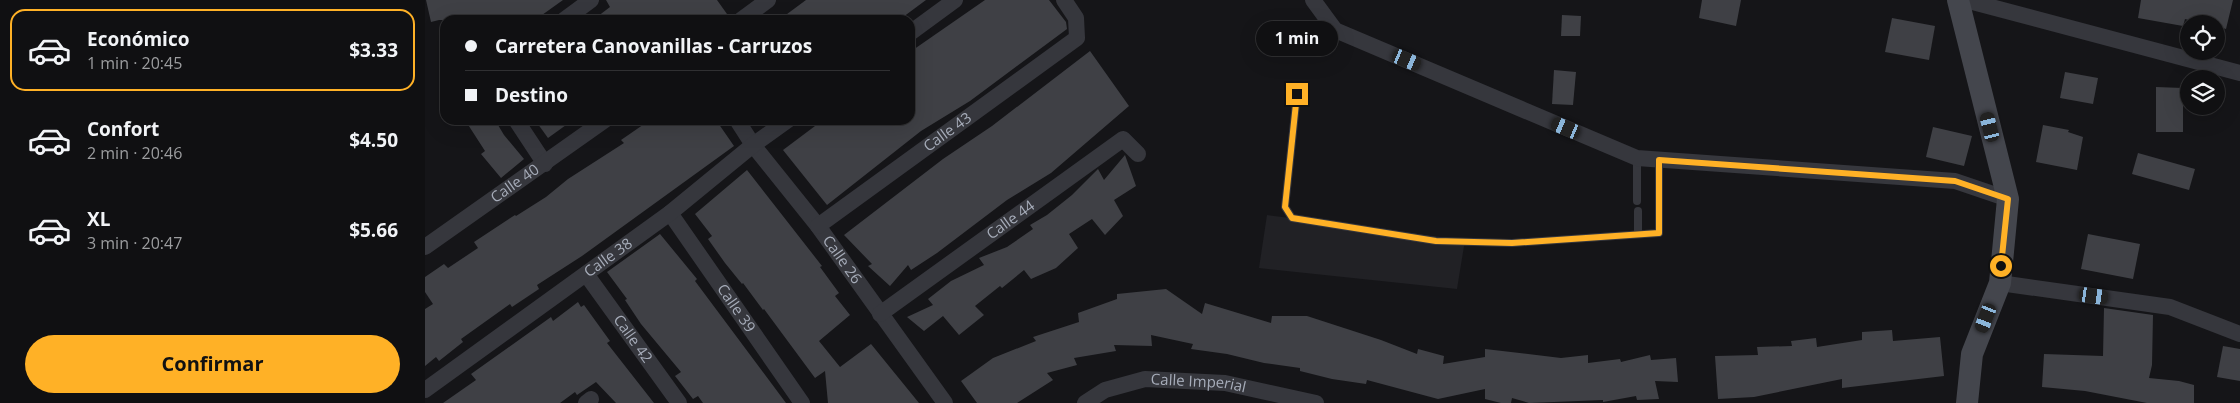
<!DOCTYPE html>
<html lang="es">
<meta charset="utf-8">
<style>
body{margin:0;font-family:"Open Sans",sans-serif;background:#19191b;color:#f1f3f6;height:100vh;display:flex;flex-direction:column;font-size:19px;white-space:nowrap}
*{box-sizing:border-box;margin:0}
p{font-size:16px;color:#9c9d9f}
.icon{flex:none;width:28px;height:28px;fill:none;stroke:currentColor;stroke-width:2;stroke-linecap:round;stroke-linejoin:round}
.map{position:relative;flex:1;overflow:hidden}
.sheet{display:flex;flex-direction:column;background:#101012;width:425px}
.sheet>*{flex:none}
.banner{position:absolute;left:15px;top:15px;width:475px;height:110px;border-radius:15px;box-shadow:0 5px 20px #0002,0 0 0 1px #303032;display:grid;align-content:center;height:110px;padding:0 25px;background:#101012}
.buttons{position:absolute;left:1755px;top:15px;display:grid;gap:10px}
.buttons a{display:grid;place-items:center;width:45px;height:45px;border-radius:50%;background:#101012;box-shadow:0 5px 20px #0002,0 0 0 1px #303032;font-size:25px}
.end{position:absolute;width:22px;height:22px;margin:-11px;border:6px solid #ffb126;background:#111;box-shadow:0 0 0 2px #111}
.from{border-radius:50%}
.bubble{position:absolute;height:35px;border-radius:18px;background:#101012;box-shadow:0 5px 20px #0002,0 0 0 1px #303032;font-size:16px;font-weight:700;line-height:35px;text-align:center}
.car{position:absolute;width:15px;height:30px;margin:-15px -8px;border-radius:6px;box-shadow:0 0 4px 1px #0007;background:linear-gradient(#222 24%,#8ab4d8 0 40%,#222 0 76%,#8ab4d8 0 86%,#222 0)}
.banner b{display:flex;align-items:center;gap:18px;height:48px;font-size:19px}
.banner b+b{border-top:1px solid #303032}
.banner i{width:12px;height:12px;background:#f1f3f6}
ul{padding:9px 0 0;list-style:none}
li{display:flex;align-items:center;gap:15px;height:82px;margin:0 10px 8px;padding:0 15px;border:2px solid transparent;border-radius:15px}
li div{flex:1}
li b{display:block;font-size:19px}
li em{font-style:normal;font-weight:700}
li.on{border-color:#ffb126}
li>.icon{width:45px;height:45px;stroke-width:1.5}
.primary-button{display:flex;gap:10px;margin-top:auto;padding:10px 25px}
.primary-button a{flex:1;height:58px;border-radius:30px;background:#ffb126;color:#111;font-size:20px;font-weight:700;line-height:58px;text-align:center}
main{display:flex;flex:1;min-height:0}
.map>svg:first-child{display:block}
</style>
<main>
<section class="sheet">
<ul>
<li class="on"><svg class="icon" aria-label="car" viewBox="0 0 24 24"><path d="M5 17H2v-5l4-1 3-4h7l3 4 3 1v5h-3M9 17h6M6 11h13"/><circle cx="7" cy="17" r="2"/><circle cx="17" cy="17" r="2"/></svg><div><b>Económico</b><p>1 min · 20:45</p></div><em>$3.33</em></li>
<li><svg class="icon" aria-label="car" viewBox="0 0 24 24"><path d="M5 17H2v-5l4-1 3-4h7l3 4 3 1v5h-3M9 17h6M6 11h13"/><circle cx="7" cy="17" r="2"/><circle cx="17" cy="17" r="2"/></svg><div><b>Confort</b><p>2 min · 20:46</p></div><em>$4.50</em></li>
<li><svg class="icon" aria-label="car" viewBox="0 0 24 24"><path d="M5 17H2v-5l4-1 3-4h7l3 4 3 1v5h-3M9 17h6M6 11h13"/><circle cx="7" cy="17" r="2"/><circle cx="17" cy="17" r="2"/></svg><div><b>XL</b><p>3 min · 20:47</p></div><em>$5.66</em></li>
</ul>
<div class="primary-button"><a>Confirmar</a></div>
</section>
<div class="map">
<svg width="1815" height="403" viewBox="0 0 1815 403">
<rect width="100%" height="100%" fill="#151518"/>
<polygon fill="#212125" points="842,215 1040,240 1032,289 834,268"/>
<g fill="#3f4045">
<polygon points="1,0 138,0 110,20 14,20 6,22"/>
<polygon points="181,0 292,0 302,14 293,20 168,20 185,7"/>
<polygon points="381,0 501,0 474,20 354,20"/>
<polygon points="560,0 624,0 641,22 642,29 545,101 496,131 402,205 358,150 398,120 485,120 485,52"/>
<polygon points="1277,0 1316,0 1311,26 1274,18"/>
<polygon points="1716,0 1808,0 1801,29 1791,26 1791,24 1780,24 1760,19 1758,26 1713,18"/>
<polygon points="1137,15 1156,16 1155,36 1136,36"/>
<polygon points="1467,18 1510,26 1504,60 1460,52"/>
<polygon points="665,51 704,106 626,173 582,200 512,253 486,270 483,265 465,286 443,266 447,264 419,235 518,159 567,126"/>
<polygon points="1129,70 1151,72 1148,105 1127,104"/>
<polygon points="1640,72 1673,78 1668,104 1635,98"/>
<polygon points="1731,87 1758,88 1758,132 1731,132"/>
<polygon points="40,120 70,120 79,135 99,159 76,178 56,154 60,151"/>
<polygon points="110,120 148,120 123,138"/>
<polygon points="225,120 291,120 309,146 157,256 112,285 114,289 87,307 85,304 36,339 38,342 14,361 11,357 0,366 0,309 8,304 0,292 0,277 19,264 23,268 53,248 49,242 90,215 91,216 121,197 143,179 199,143 196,140"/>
<polygon points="1618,125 1644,130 1643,132 1658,137 1652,170 1611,162"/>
<polygon points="1508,127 1547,136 1539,166 1501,157"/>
<polygon points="1713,153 1770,169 1764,190 1707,174"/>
<polygon points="700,155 711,186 689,200 698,216 680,235 667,219 644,234 653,248 631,268 606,279 599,270 577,288 575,286 550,306 559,315 534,335 518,316 499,331 482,317 508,305 503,299 526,281 559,265 554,258 582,247 608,229 605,225 622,215 647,195 673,169 679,180"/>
<polygon points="322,170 397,266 395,267 414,293 410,296 425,315 394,341 415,367 446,344 494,403 403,403 400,371 390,378 339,309 338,310 318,283 317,284 300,263 283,239 287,236 270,214"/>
<polygon points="235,234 272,279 270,281 361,403 278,403 273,396 268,399 250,376 256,372 216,324 200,300 202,299 182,272"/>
<polygon points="1663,234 1715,244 1708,279 1656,269"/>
<polygon points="741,289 777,314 780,303 846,323 847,316 882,316 956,340 992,354 993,349 1019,356 1018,364 1060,357 1060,349 1136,358 1163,355 1163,363 1195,359 1196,362 1225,355 1226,360 1251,358 1253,382 1230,381 1234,399 1212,400 1211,396 1178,402 1178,400 1104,403 1087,398 1086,403 1076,403 1060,399 1060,389 1013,399 942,380 941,384 907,379 875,371 875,368 839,363 802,354 766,349 768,344 726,335 727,346 689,345 691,351 649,358 652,365 622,373 628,380 592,403 552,403 536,381 568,358 611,341 608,337 654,322 653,313 692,299 692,294"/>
<polygon points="153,302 156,307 159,305 185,341 182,343 229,403 191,403 171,382 152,395 150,392 135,403 18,403 51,380 46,374 126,317 128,321"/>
<polygon points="1679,308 1728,315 1727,365 1724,378 1754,381 1769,385 1769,403 1722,403 1660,391 1617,387 1619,354 1678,356"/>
<polygon points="1467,330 1468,341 1515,337 1519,376 1417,388 1417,379 1329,397 1293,399 1290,356 1333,355 1332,347 1367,346 1366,341 1391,338 1392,347 1437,340 1437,332"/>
<polygon points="1798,346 1815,349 1815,381 1792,377"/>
</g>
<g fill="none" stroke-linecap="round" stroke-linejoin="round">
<g stroke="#36373d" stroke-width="8">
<polyline points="872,94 860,207 867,218 1011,241 1087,243 1234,233 1234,159"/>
<polyline points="1212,158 1212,201"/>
<polyline points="1213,211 1213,234"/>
</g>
<g stroke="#36373d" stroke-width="16">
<polyline points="888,0 910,30 1212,158 1530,181 1583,199"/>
<polyline points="1540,0 1815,73"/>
<polyline points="139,20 166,0"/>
<polyline points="316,20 343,0"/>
<polyline points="485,33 530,0"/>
<polyline points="91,120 120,164"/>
<path id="s1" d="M312,120L328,145L393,226L520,403"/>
<path id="s2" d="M245,213L377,403"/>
<path id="s3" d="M393,226L652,38L651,18L639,0"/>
<path id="s4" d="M0,247L180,120"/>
<path id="s5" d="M161,274L254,403"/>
<polyline points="1575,283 1745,307 1815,334"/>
<path id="s6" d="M455,314L698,139L713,154"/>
<path id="s7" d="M0,390L245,213L328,145L363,120"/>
<polyline points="161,403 166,399"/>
<path id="s8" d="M660,403L680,390L720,379L800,383L891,403"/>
</g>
<polyline stroke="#44464d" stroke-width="22" points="1533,0 1583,199 1575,283 1547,354 1542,403"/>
</g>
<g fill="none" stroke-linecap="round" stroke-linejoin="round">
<polyline stroke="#ffb126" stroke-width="6" points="872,94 860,207 867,218 1011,241 1087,243 1234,233 1234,160 1530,181 1583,199 1576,266"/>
</g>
<g text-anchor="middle" stroke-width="4.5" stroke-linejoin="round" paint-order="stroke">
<g font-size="15" fill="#a6acb9" stroke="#101013">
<text dy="5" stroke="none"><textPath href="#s3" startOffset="160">Calle 43</textPath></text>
<text dy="5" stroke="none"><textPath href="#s4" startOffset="110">Calle 40</textPath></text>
<text dy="5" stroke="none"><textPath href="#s6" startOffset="161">Calle 44</textPath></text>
<text dy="5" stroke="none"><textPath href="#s7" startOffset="226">Calle 38</textPath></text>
<text dy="5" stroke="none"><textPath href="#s1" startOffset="175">Calle 26</textPath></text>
<text dy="5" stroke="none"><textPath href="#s2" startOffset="116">Calle 39</textPath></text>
<text dy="5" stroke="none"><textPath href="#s5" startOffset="80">Calle 42</textPath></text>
<text dy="5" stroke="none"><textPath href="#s8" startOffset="119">Calle Imperial</textPath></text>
</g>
</g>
</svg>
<div class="buttons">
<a><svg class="icon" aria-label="locate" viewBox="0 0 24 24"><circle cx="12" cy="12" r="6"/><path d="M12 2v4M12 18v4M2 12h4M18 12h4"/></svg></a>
<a><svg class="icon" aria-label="layers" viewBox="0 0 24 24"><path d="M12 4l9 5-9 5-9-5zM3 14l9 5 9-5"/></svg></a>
</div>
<i class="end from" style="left:1576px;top:266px"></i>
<i class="end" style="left:872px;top:94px"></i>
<div class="bubble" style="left:831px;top:21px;width:82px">1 min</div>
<i class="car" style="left:982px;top:60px;rotate:113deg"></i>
<i class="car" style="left:1565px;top:127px;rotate:346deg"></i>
<i class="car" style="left:1141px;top:128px;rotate:293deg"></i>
<i class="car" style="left:1669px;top:296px;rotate:98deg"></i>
<i class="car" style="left:1561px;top:318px;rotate:201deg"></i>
<div class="banner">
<b><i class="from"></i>Carretera Canovanillas - Carruzos</b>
<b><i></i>Destino</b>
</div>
</div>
</main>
